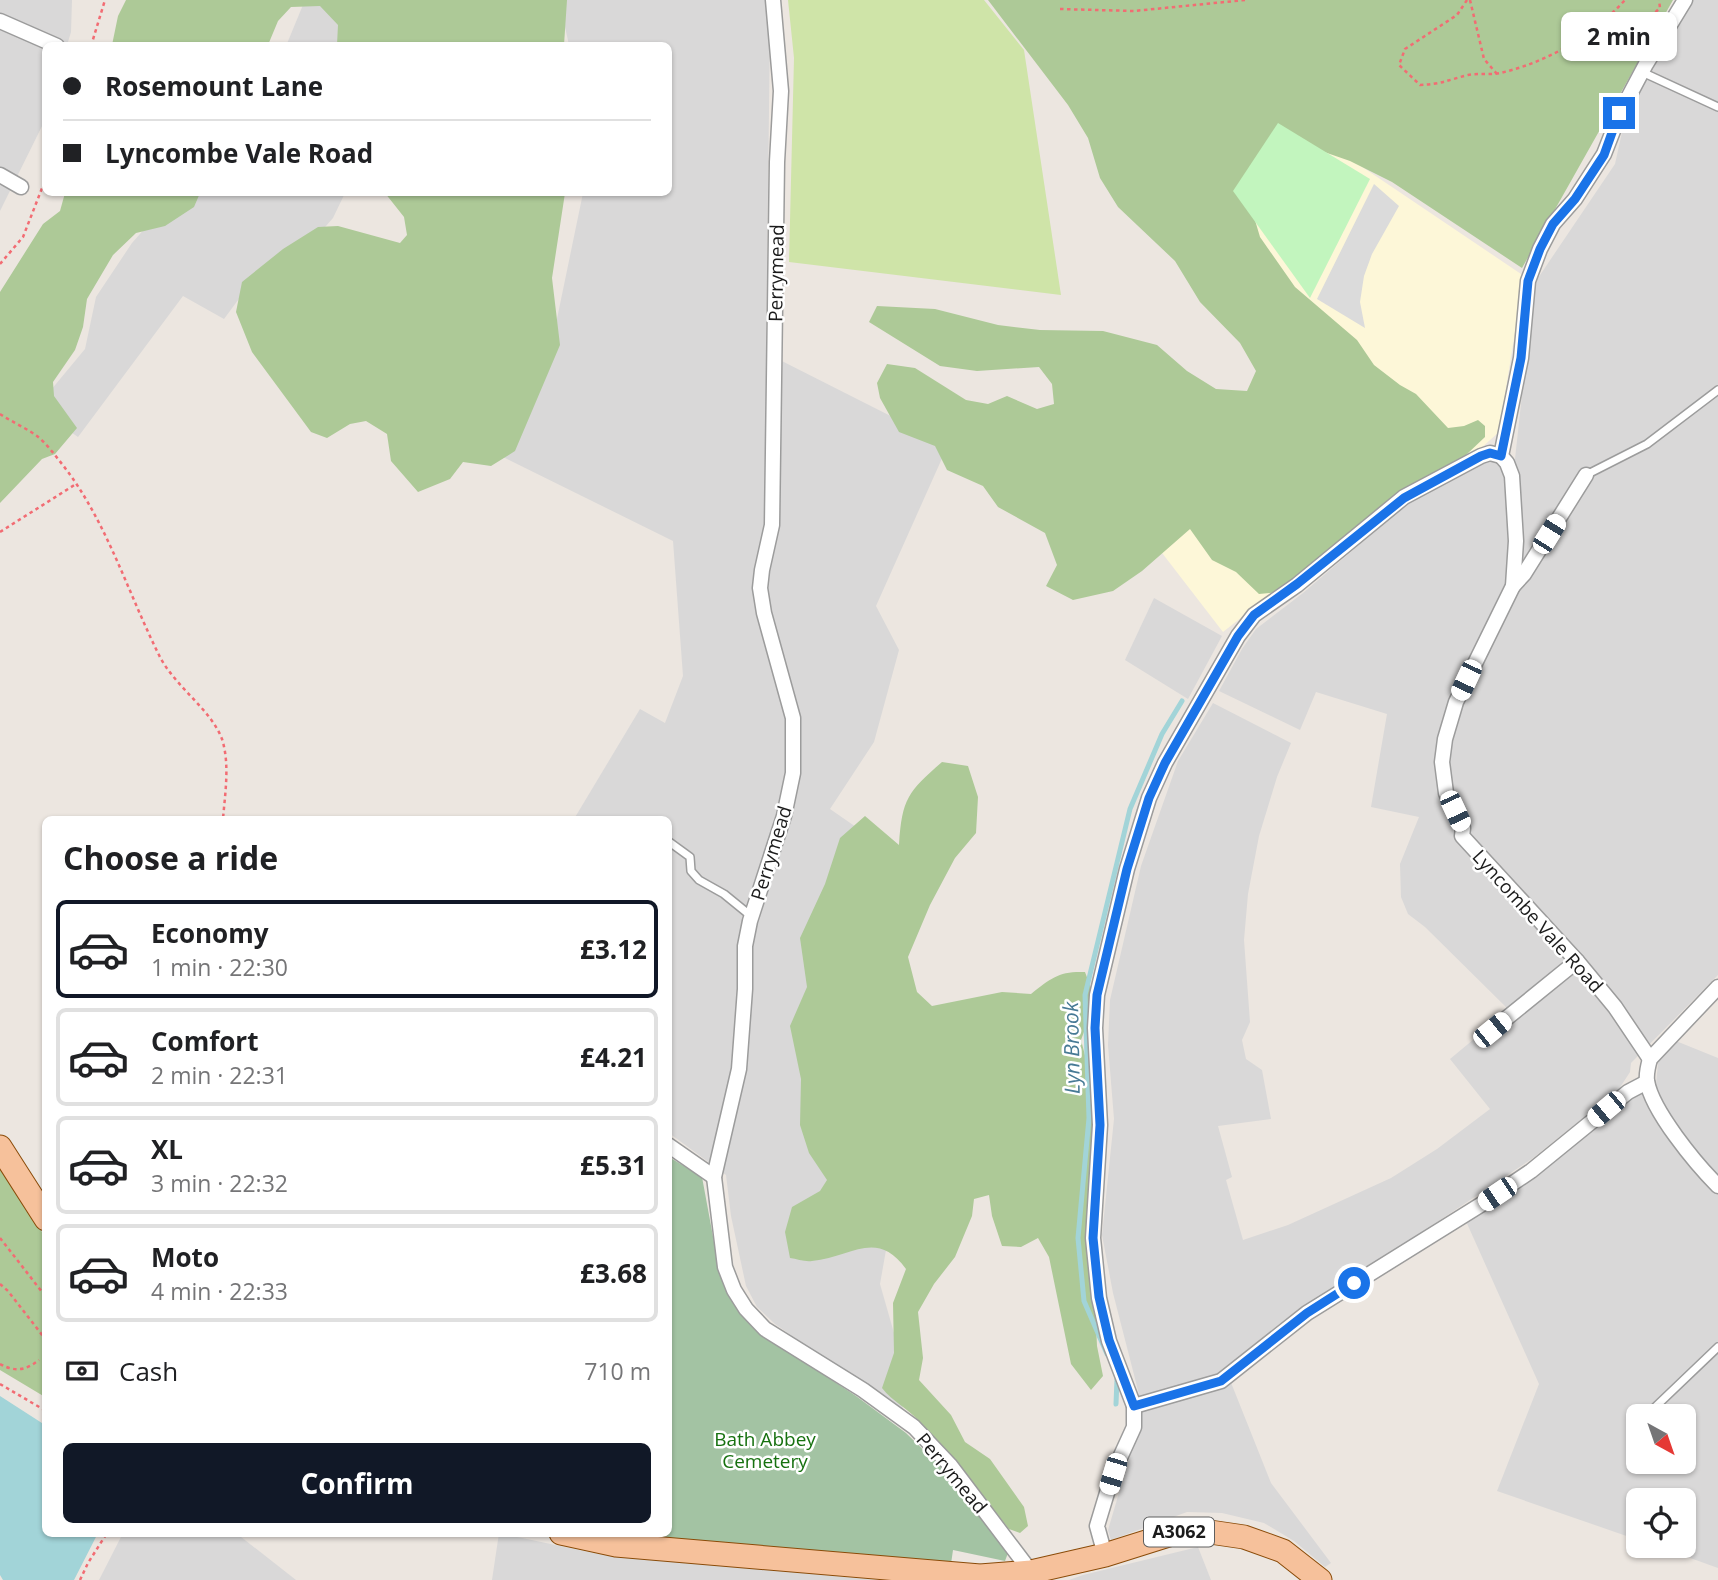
<!DOCTYPE html>
<meta charset="utf-8">
<style>
body{margin:0;font-family:"Open Sans",sans-serif;background:#f6f6f6;color:#202124;height:100vh;display:flex;flex-direction:column;font-size:26px;white-space:nowrap}
*{box-sizing:border-box;margin:0}
p{font-size:23px;color:#757577}
.icon{flex:none;width:38px;height:38px;fill:none;stroke:currentColor;stroke-width:2;stroke-linecap:round;stroke-linejoin:round}
.map{position:relative;flex:1;overflow:hidden}
.sheet{position:absolute;left:42px;top:816px;width:630px;height:721px;display:flex;flex-direction:column;background:#fff;border-radius:10px;box-shadow:0 2px 5px #0004}
.sheet>*{flex:none}
.guide{position:absolute;left:42px;top:42px;width:630px;height:154px;border-radius:10px;box-shadow:0 2px 5px #0004;display:grid;align-content:center;height:154px;padding:0 21px;background:#fff}
.needle{width:46px;rotate:140deg}
.controls{position:absolute;left:1626px;top:1404px;display:grid;gap:14px}
.controls a{display:grid;place-items:center;width:70px;height:70px;border-radius:10px;background:#fff;box-shadow:0 2px 5px #0004;font-size:35px}
.end{position:absolute;width:32px;height:32px;margin:-16px;border:9px solid #1a73e8;background:#fff;box-shadow:0 0 0 4px #fff}
.from{border-radius:50%}
.bubble{position:absolute;height:49px;border-radius:10px;background:#fff;box-shadow:0 2px 5px #0004;font-size:23px;font-weight:700;line-height:49px;text-align:center}
.car{position:absolute;width:21px;height:42px;margin:-21px -10px;border-radius:9px;box-shadow:0 0 5px 2px #0007;background:linear-gradient(#fff 24%,#345 0 40%,#fff 0 76%,#345 0 86%,#fff 0)}
.guide b{display:flex;align-items:center;gap:24px;height:66px;font-size:26px}
.guide b+b{border-top:2px solid #e0e0e0}
.guide i{width:18px;height:18px;background:#202124}
ul{padding:0;list-style:none}
li{display:flex;align-items:center;gap:21px;height:98px;margin:0 14px 10px;padding:0 7px;border:4px solid #e0e0e0;border-radius:10px}
li div{flex:1}
li b{display:block;font-size:26px}
li em{font-style:normal;font-weight:700}
li.selected{border-color:#111827}
li>.icon{width:63px;height:63px;stroke-width:1.5}
h2{padding:0 21px;font-size:32px;line-height:84px}
.pay{display:flex;align-items:center;gap:18px;height:77px;padding:0 21px;font-size:26px}
.pay p{margin-inline-start:auto}
.cta{display:flex;gap:14px;margin-top:auto;padding:14px 21px}
.cta a{flex:1;height:80px;border-radius:10px;background:#111827;color:#fff;font-size:28px;font-weight:700;line-height:80px;text-align:center}
.map>svg:first-child{display:block}
</style>
<div class="map">
<svg width="1718" height="1580" viewBox="0 0 1718 1580">
<rect width="100%" height="100%" fill="#ece6e0"/>
<g fill="#d9d8d8" fill-rule="evenodd">
<polygon points="0,0 72,0 71,32 67,45 46,46 45,120 0,211"/>
<polygon points="305,0 364,0 360,45 286,46"/>
<polygon points="559,0 765,0 770,30 766,353 948,445 876,606 899,650 874,742 830,809 869,836 895,1199 880,1284 906,1375 902,1413 775,1324 757,1307 746,1286 731,1216 726,1175 669,1133 668,819 574,819 640,709 665,723 683,676 673,541 503,457 552,343 583,193 668,192 668,46 569,45"/>
<polygon points="1690,0 1718,0 1718,975 1631,1063 1630,1072 1619,1089 1533,1158 1302,1312 1226,1370 1271,1483 1331,1563 1325,1567 1294,1541 1264,1523 1222,1513 1187,1512 1111,1540 1108,1530 1140,1422 1141,1402 1113,1293 1102,1235 1114,1119 1108,1045 1110,1000 1141,866 1178,761 1213,703 1291,743 1277,777 1259,836 1248,894 1244,940 1250,1022 1242,1040 1246,1059 1262,1070 1271,1119 1218,1126 1232,1177 1226,1180 1243,1240 1288,1225 1391,1178 1437,1149 1490,1109 1450,1059 1509,1010 1425,927 1408,914 1401,897 1400,864 1419,817 1371,807 1387,714 1316,692 1300,730 1219,691 1242,649 1256,629 1303,593 1408,503 1485,461 1515,459 1534,284 1615,164 1626,114 1679,13"/>
<polygon points="176,193 345,193 333,218 304,251 261,269 224,319 183,296 78,437 36,408 85,349 96,297 132,243"/>
<polygon points="1154,598 1222,636 1188,699 1125,660"/>
<path d="M1676,1041L1718,1058V1568L1654,1545H1684V1500H1638V1540L1497,1491L1539,1384L1465,1219L1631,1099L1656,1084L1658,1063L1663,1053ZM1638,1416H1684V1461H1638Z"/>
<polygon points="123,1533 236,1533 296,1580 99,1580"/>
<polygon points="499,1533 598,1554 877,1580 492,1580"/>
<polygon points="1198,1547 1211,1580 1069,1580 1083,1575"/>
</g>
<polygon fill="#fdf7d8" points="1245,88 1524,276 1499,432 1470,458 1403,490 1223,632 1149,536 1292,407 1132,105"/>
<polygon fill="#cfe4a8" points="788,0 984,0 1024,50 1061,295 789,262 794,58"/>
<g fill="#adc997">
<polygon points="126,0 567,0 564,45 337,45 338,25 320,6 291,7 278,21 268,45 112,45 118,16"/>
<polygon points="988,0 1673,0 1522,268 1392,182 1350,161 1284,138 1249,200 1260,237 1295,287 1357,340 1374,365 1400,385 1416,394 1448,428 1464,426 1478,420 1485,426 1485,437 1466,455 1407,492 1280,592 1259,594 1236,572 1212,560 1190,529 1142,571 1113,591 1073,600 1046,586 1057,565 1045,533 998,507 983,486 947,470 935,446 899,432 880,398 877,383 887,364 915,368 966,400 988,404 1007,396 1037,409 1054,404 1052,384 1039,367 977,371 940,366 869,322 877,306 935,309 998,325 1040,330 1103,331 1157,345 1187,371 1216,389 1247,391 1256,371 1240,343 1200,302 1175,261 1118,207 1100,178 1088,138 1068,105"/>
<polygon points="65,193 200,193 194,207 165,226 136,233 113,255 87,299 83,327 75,350 53,382 54,396 77,428 55,454 42,459 0,503 0,292 43,224 60,211"/>
<polygon points="385,193 565,193 552,278 560,345 515,451 491,466 463,462 450,479 418,492 391,461 387,434 366,421 350,424 327,438 311,432 252,352 236,312 242,282 283,249 318,227 338,226 400,243 407,235 404,217"/>
<path d="M942,762L968,766L978,797L976,833L955,858L930,905L908,957L917,992L932,1006L1002,992L1031,994C1051,978 1059,971 1085,972L1092,991L1089,1018L1081,1040L1092,1082L1095,1304L1097,1346L1103,1376L1091,1390L1071,1364L1049,1257L1038,1238L1021,1247L1002,1246L992,1216L989,1195L974,1199L972,1216L955,1257L934,1284L918,1312L923,1358L919,1380L951,1415L965,1442L990,1459L1024,1507L1028,1526L1020,1533L1009,1529C979,1492 950,1455 918,1420C907,1408 893,1402 882,1388L894,1353L893,1303L906,1269C876,1228 851,1258 812,1261C805,1262 797,1259 790,1258L785,1232L792,1207L820,1191L827,1180L809,1153L800,1125L801,1079L790,1026L807,987L800,938L825,884L840,838L865,816L899,845C902,798 908,792 942,762Z"/>
<polygon points="0,1162 45,1237 45,1397 0,1370"/>
</g>
<polygon fill="#a3c3a3" points="669,1157 702,1177 719,1269 733,1302 757,1331 856,1396 906,1433 944,1470 1008,1553 1005,1561 953,1550 951,1564 616,1533 668,1533"/>
<polygon fill="#c2f5be" points="1278,123 1370,179 1310,298 1233,191"/>
<polygon fill="#dbdbdb" points="1374,184 1399,206 1372,254 1364,276 1360,302 1365,328 1317,299"/>
<polygon fill="#a2d4d8" points="0,1396 45,1425 46,1533 98,1533 74,1580 3,1580 0,1575"/>
<g fill="none" stroke-linecap="round" stroke-linejoin="round">
<g stroke="#a2d4d8" stroke-width="5">
<polyline points="1107,1354 1084,1301 1078,1238 1089,1118 1085,995 1130,809 1162,734 1182,701"/>
<polyline points="1116,1404 1117,1379"/>
</g>
<defs>
<g id="lane">
<polyline points="1642,72 1718,107"/>
<polyline points="1586,475 1647,444 1718,390"/>
<polyline points="668,841 690,857 691,871 699,880 724,894 751,916"/>
<polyline points="1650,1412 1718,1347"/>
</g>
<g id="street">
<polyline points="773,0 781,91 777,162 772,525 762,570 760,588 764,613 793,718 793,773 784,816 750,921 745,946 745,989 739,1069 714,1177 725,1267 734,1290 746,1309 765,1329 863,1390 914,1427 950,1465 1031,1572"/>
<polyline points="0,21 57,46"/>
<polyline points="0,175 21,187"/>
<polyline points="1513,586 1524,574 1586,475"/>
<path d="M1718,987L1650,1059C1648,1066 1646,1073 1647,1081C1652,1111 1696,1164 1718,1186"/>
<polyline points="1492,1030 1577,961"/>
<polyline points="1650,1059 1615,1007 1577,961 1462,836 1463,828 1446,793 1442,762 1445,739 1456,702 1513,586 1516,541 1512,476 1507,463 1501,456 1521,358 1528,281 1540,249 1553,224 1575,199 1604,154 1620,113 1646,64 1685,0"/>
<polyline points="668,1145 714,1177"/>
<polyline points="1134,1406 1221,1381 1307,1313 1482,1204 1531,1171 1628,1092 1647,1082"/>
<polyline points="1105,1555 1097,1526 1113,1473 1134,1427 1134,1406 1109,1341 1099,1298 1093,1238 1100,1125 1095,1028 1097,995 1127,869 1149,798 1165,763 1238,636 1254,615 1297,585 1404,497 1481,456 1490,453 1501,456"/>
</g>
<g id="primary">
<polyline points="0,1147 46,1219"/>
<polyline points="561,1533 616,1545 980,1576 1031,1572 1105,1555 1178,1532 1203,1531 1244,1537 1283,1551 1320,1580"/>
</g>
</defs>
<use href="#lane" stroke="#9c9c9c" stroke-width="10"/>
<use href="#street" stroke="#9c9c9c" stroke-width="17"/>
<use href="#primary" stroke="#8a4b08" stroke-width="25"/>
<g stroke="#f26c73" stroke-width="2.5" stroke-dasharray="3.5 3.5" stroke-linecap="butt">
<path d="M1467,0L1457,15L1405,49L1399,65L1420,85C1442,84 1448,80 1468,75C1478,73 1490,75 1500,73C1548,62 1592,36 1625,0"/>
<polyline points="1470,0 1484,59 1497,74"/>
<polyline points="1060,9 1134,11 1245,0"/>
<polyline points="1652,28 1648,26 1650,17 1660,8 1659,0"/>
<polyline points="91,46 105,0"/>
<polyline points="0,264 23,237 46,178"/>
<path d="M0,414C12,422 26,428 37,436C46,443 54,454 62,464C107,521 128,594 161,659C178,689 211,710 222,739C230,764 225,794 223,819"/>
<polyline points="0,532 76,484"/>
<polyline points="0,1238 46,1297"/>
<polyline points="0,1284 8,1291 46,1340"/>
<path d="M0,1364C15,1372 25,1371 39,1360"/>
<polyline points="0,1384 46,1411"/>
<polyline points="80,1580 88,1563 107,1533"/>
</g>
<use href="#lane" stroke="#fff" stroke-width="7"/>
<use href="#street" stroke="#fff" stroke-width="14"/>
<use href="#primary" stroke="#f6c19b" stroke-width="23"/>
</g>
<g fill="none" stroke-linecap="round" stroke-linejoin="round">
<polyline stroke="#1a73e8" stroke-width="9" points="1354,1283 1307,1313 1221,1381 1134,1406 1109,1340 1099,1297 1093,1238 1100,1125 1095,1028 1097,995 1127,869 1149,798 1165,763 1238,636 1254,615 1297,584 1404,498 1481,456 1490,453 1501,456 1521,358 1528,281 1540,249 1553,224 1575,199 1604,155 1619,113"/>
</g>
<g text-anchor="middle" stroke-width="5" stroke-linejoin="round" paint-order="stroke">
<rect fill="#fff" stroke="#5f5f5f" stroke-width="2" x="1144" y="1517.5" width="70" height="29" rx="5"/>
<g font-size="18" font-weight="bold" fill="#1b1b1b">
<text x="1179" y="1538">A3062</text>
</g>
<g font-size="19" fill="#1b1b1b" stroke="#fff">
<text transform="translate(776 273) rotate(-89)" y="7">Perrymead</text>
<text transform="translate(771 853) rotate(-73)" y="7">Perrymead</text>
<text transform="translate(1538 921) rotate(48)" y="7">Lyncombe Vale Road</text>
<text transform="translate(952 1473) rotate(50)" y="7">Perrymead</text>
</g>
<g font-size="19" fill="#177110" stroke="#fff">
<text x="765" y="1446">Bath Abbey<tspan x="765" dy="22">Cemetery</tspan></text>
</g>
<g font-size="21" font-style="italic" fill="#477a95" stroke="#fff">
<text transform="translate(1072 1048) rotate(-91)" y="7">Lyn Brook</text>
</g>
</g>
</svg>
<div class="controls">
<a><svg class="needle" viewBox="-14 -14 28 28"><path d="M0-13l5 13h-10z" fill="#e53935"/><path d="M0 13l5-13h-10z" fill="#757577"/></svg></a>
<a><svg class="icon" aria-label="locate" viewBox="0 0 24 24"><circle cx="12" cy="12" r="6"/><path d="M12 2v4M12 18v4M2 12h4M18 12h4"/></svg></a>
</div>
<i class="end from" style="left:1354px;top:1283px"></i>
<i class="end" style="left:1619px;top:113px"></i>
<div class="bubble" style="left:1561px;top:12px;width:116px">2 min</div>
<i class="car" style="left:1549px;top:534px;rotate:32deg"></i>
<i class="car" style="left:1466px;top:680px;rotate:205deg"></i>
<i class="car" style="left:1455px;top:811px;rotate:155deg"></i>
<i class="car" style="left:1492px;top:1030px;rotate:51deg"></i>
<i class="car" style="left:1606px;top:1109px;rotate:230deg"></i>
<i class="car" style="left:1497px;top:1194px;rotate:236deg"></i>
<i class="car" style="left:1113px;top:1474px;rotate:197deg"></i>
<div class="guide">
<b><i class="from"></i>Rosemount Lane</b>
<b><i></i>Lyncombe Vale Road</b>
</div>
<section class="sheet">
<h2>Choose a ride</h2>
<ul>
<li class="selected"><svg class="icon" aria-label="car" viewBox="0 0 24 24"><path d="M5 17H2v-5l4-1 3-4h7l3 4 3 1v5h-3M9 17h6M6 11h13"/><circle cx="7" cy="17" r="2"/><circle cx="17" cy="17" r="2"/></svg><div><b>Economy</b><p>1 min · 22:30</p></div><em>£3.12</em></li>
<li><svg class="icon" aria-label="car" viewBox="0 0 24 24"><path d="M5 17H2v-5l4-1 3-4h7l3 4 3 1v5h-3M9 17h6M6 11h13"/><circle cx="7" cy="17" r="2"/><circle cx="17" cy="17" r="2"/></svg><div><b>Comfort</b><p>2 min · 22:31</p></div><em>£4.21</em></li>
<li><svg class="icon" aria-label="car" viewBox="0 0 24 24"><path d="M5 17H2v-5l4-1 3-4h7l3 4 3 1v5h-3M9 17h6M6 11h13"/><circle cx="7" cy="17" r="2"/><circle cx="17" cy="17" r="2"/></svg><div><b>XL</b><p>3 min · 22:32</p></div><em>£5.31</em></li>
<li><svg class="icon" aria-label="car" viewBox="0 0 24 24"><path d="M5 17H2v-5l4-1 3-4h7l3 4 3 1v5h-3M9 17h6M6 11h13"/><circle cx="7" cy="17" r="2"/><circle cx="17" cy="17" r="2"/></svg><div><b>Moto</b><p>4 min · 22:33</p></div><em>£3.68</em></li>
</ul>
<div class="pay"><svg class="icon" aria-label="cash" viewBox="0 0 24 24"><path d="M3 7h18v10H3z"/><circle cx="12" cy="12" r="2"/></svg>Cash<p>710 m</p></div>
<div class="cta"><a>Confirm</a></div>
</section>
</div>
